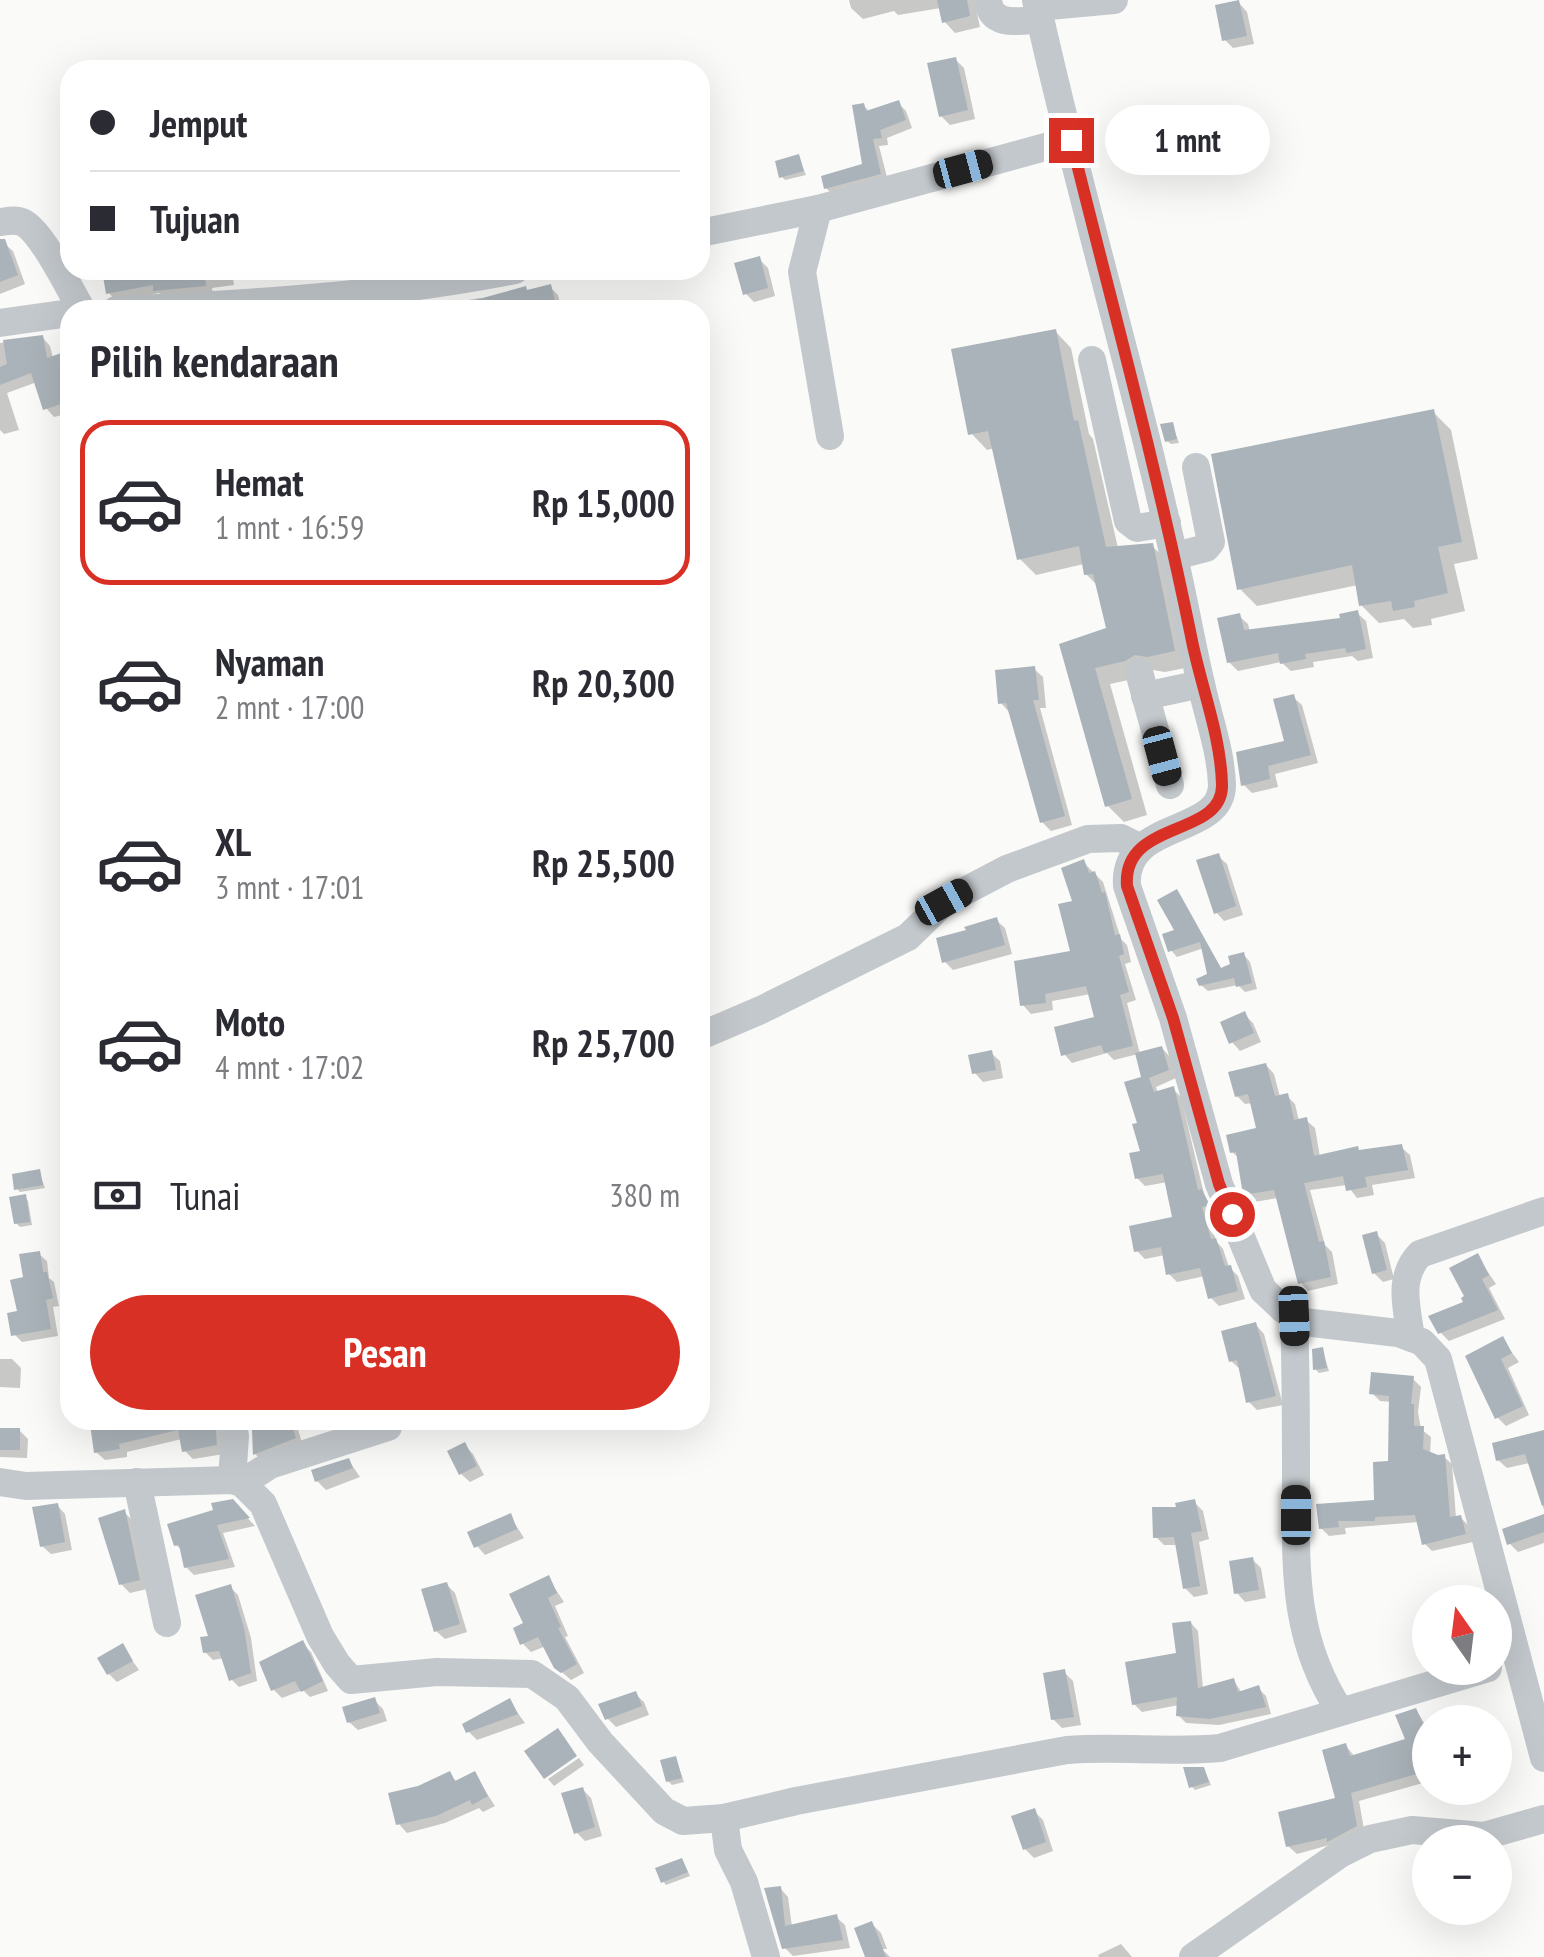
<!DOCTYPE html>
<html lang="id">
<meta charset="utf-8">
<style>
body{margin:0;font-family:"PT Sans Narrow",sans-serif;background:#f7f7f7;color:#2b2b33;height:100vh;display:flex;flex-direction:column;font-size:38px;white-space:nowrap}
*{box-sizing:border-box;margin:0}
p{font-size:32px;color:#7c7c81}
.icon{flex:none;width:55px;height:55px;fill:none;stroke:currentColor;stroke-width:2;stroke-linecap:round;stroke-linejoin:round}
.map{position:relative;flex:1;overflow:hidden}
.details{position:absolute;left:60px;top:300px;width:650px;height:1130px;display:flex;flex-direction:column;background:#fff;border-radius:30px;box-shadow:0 10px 40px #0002}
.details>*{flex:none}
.guide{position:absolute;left:60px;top:60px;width:650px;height:220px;border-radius:30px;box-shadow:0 10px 40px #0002;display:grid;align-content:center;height:220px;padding:0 30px;background:#fff}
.needle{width:65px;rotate:346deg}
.buttons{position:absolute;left:1412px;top:1585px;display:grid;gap:20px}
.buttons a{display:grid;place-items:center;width:100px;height:100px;border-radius:50%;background:#fff;box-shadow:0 10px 40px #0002;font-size:50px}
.end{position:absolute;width:45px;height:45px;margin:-22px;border:12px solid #d93025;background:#fff;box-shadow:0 0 0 5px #fff}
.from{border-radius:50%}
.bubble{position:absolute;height:70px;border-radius:35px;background:#fff;box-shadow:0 10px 40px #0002;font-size:32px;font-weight:800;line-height:70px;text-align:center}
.car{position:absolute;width:30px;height:60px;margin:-30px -15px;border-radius:12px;box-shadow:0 0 8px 2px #0007;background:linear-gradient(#222 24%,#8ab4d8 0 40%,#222 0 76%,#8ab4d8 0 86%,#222 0)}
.guide b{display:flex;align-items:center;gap:35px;height:95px;font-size:38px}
.guide b+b{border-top:2px solid #e1e1e2}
.guide i{width:25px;height:25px;background:#2b2b33}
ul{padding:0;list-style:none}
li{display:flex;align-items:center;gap:30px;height:165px;margin:0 20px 15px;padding:0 10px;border:5px solid transparent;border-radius:30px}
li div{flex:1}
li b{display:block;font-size:38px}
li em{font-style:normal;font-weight:800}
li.current{border-color:#d93025}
li>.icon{width:90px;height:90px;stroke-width:1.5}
h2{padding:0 30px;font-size:45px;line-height:120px}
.pay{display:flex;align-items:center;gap:25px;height:110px;padding:0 30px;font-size:38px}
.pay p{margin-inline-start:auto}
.primary-button{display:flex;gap:20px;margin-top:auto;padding:20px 30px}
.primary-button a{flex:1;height:115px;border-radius:60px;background:#d93025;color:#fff;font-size:40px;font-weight:800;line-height:115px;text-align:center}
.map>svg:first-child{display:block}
</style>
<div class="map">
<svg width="1544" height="1957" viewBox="0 0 1544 1957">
<rect width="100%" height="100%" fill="#fafaf8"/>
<g fill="#0003">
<polygon points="849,0 974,0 980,27 955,33 944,21 941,8 898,15 894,11 863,19 851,8"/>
<polygon points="1239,3 1247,12 1254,44 1233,48 1224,39"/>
<polygon points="955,59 964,68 975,119 950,125 941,116"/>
<polygon points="898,103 906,111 912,128 887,138 888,145 879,146 888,181 834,196 826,188 865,166 863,105 870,112"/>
<polygon points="798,157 806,175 785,180 781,176"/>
<polygon points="70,182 70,201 65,183"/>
<polygon points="0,240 13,251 25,284 0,294"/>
<polygon points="759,259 768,268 775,296 754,302 745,293"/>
<polygon points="143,270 267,270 264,274 233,278 234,285 212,288 213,294 164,298 159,293 117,302 109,293"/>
<polygon points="302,270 327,270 306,274"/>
<polygon points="352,270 458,270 361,284"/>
<polygon points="550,287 558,295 562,310 408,310 480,298 483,300"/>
<polygon points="1055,331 1071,348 1089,434 1093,439 1118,548 1152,546 1169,562 1190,667 1165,672 1153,670 1142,677 1110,684 1147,815 1124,822 1108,806 1062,646 1109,630 1098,586 1086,574 1084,564 1036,575 1020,559 995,448 987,450 971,433"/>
<polygon points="42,337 50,346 53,358 70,352 70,413 54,417 46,408 37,382 7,393 19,430 4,434 0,430 0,343"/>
<polygon points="1433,412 1451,430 1478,559 1454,564 1465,611 1431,619 1432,625 1413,628 1404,619 1379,623 1361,605 1358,585 1257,606 1239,588"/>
<polygon points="1172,424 1179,443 1171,444 1167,441"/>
<polygon points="1357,613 1366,621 1373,658 1358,661 1352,656 1313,662 1314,667 1291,671 1281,662 1238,671 1229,662 1239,616 1248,624 1250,632 1343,620"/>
<polygon points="1034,669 1043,677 1046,708 1040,708 1072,825 1051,831 1042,822 1009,712 1001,703"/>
<polygon points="1293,697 1302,705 1318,763 1275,774 1278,787 1252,793 1243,784 1288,743"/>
<polygon points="1218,856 1227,864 1243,915 1224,921 1216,912"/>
<polygon points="1083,862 1103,882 1121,939 1127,945 1131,962 1125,964 1136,1000 1127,1003 1140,1054 1162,1048 1170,1057 1176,1078 1156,1087 1158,1093 1173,1089 1181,1097 1204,1194 1215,1213 1209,1215 1216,1241 1223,1249 1229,1267 1238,1276 1245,1299 1219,1306 1211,1298 1205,1276 1177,1282 1169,1274 1165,1255 1145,1259 1136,1250 1175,1219 1168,1182 1145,1186 1137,1178 1143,1153 1140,1124 1144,1078 1138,1054 1114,1060 1107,1053 1072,1063 1064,1054 1097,1019 1091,994 1052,1001 1053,1010 1031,1014 1023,1005 1073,953 1075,903"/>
<polygon points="1176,892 1222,970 1244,955 1250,962 1257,989 1245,992 1238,985 1208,991 1201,985 1210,976 1204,948 1177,957 1171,950 1178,932"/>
<polygon points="996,920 1005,928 1012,954 953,970 945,962"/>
<polygon points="1244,1014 1253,1023 1261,1042 1240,1051 1232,1042"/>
<polygon points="991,1053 1000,1061 1003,1078 983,1082 975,1073"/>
<polygon points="1266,1065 1274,1074 1280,1097 1287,1096 1295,1104 1299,1121 1306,1120 1315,1128 1320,1157 1401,1147 1410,1155 1415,1178 1372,1185 1374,1195 1357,1198 1347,1185 1310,1190 1325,1245 1332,1252 1338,1284 1308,1291 1300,1282 1278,1198 1254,1202 1245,1193 1240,1159 1232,1152 1258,1130 1253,1103 1245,1104 1237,1096"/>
<polygon points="39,1172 45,1188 20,1192 17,1189"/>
<polygon points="25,1197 28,1201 32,1225 20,1227 16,1223"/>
<polygon points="1376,1234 1385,1243 1394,1279 1383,1282 1374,1273"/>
<polygon points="39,1254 47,1261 49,1278 54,1282 59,1306 53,1307 58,1336 22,1342 14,1334 26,1279"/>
<polygon points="1477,1256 1496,1284 1489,1288 1505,1319 1449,1341 1440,1332 1466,1304"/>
<polygon points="1256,1325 1264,1334 1283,1405 1257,1410 1248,1401 1240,1369 1231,1361"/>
<polygon points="1502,1339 1519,1362 1508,1368 1529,1415 1506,1426 1497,1417"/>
<polygon points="1322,1349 1329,1371 1319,1373 1315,1369"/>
<polygon points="0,1359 12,1359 21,1368 20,1388 0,1387"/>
<polygon points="1413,1379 1421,1387 1418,1412 1421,1429 1431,1437 1430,1454 1444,1457 1452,1464 1456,1518 1460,1517 1468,1525 1473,1542 1432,1551 1424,1543 1419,1522 1345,1528 1346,1534 1329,1536 1321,1528 1377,1503 1390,1464 1392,1402 1380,1401 1372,1393"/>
<polygon points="105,1420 222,1420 224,1454 193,1459 184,1450 182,1439 127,1452 127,1457 105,1460 96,1452"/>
<polygon points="289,1421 298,1429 303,1447 264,1462 255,1454"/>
<polygon points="0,1430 19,1430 28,1439 27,1458 0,1457"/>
<polygon points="1544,1433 1544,1510 1530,1463 1507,1468 1498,1460"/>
<polygon points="464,1445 473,1454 484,1475 470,1482 461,1474"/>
<polygon points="349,1461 360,1477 326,1490 317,1481"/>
<polygon points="1194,1502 1203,1511 1209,1539 1199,1542 1208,1594 1194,1597 1185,1588 1178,1545 1164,1545 1156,1537 1179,1509"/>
<polygon points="57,1505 65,1514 72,1550 51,1554 42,1546"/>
<polygon points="240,1510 255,1526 223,1533 235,1567 194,1575 186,1567 183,1551 176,1545"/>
<polygon points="124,1512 133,1521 147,1589 130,1593 121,1584"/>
<polygon points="510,1516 524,1538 485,1555 477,1546"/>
<polygon points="1544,1529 1544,1543 1518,1552 1509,1543"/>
<polygon points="1252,1559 1261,1568 1266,1598 1245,1602 1237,1593"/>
<polygon points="548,1578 564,1602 555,1606 568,1636 565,1637 584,1673 571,1680 556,1667 546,1646 531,1652 523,1644 526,1625"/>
<polygon points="446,1584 455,1593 467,1632 445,1639 436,1631"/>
<polygon points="230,1587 238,1595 251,1638 257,1681 239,1687 231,1679 224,1658 213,1660 205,1652"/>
<polygon points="1191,1623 1198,1631 1203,1689 1234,1681 1242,1693 1258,1688 1266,1696 1271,1714 1219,1725 1186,1723 1178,1715 1179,1705 1142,1712 1134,1704 1178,1655"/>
<polygon points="1495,1634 1502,1651 1495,1654"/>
<polygon points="302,1643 311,1652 328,1691 310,1697 303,1690 282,1698 273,1689"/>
<polygon points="122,1646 139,1670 117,1682 109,1674"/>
<polygon points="1064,1672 1073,1681 1081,1725 1062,1728 1053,1719"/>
<polygon points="635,1694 644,1702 649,1715 616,1727 607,1718"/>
<polygon points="374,1700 383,1709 387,1721 358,1730 349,1722"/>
<polygon points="509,1701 525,1723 477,1740 469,1732"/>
<polygon points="1416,1710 1430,1732 1430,1781 1359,1801 1365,1835 1297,1854 1288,1846 1338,1800 1346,1746 1355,1757 1409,1741"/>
<polygon points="579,1758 584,1765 554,1786 548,1779"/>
<polygon points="676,1759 684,1782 672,1785 668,1781"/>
<polygon points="1204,1769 1211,1785 1195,1790 1191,1786"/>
<polygon points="449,1774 458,1783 474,1774 495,1806 483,1812 479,1808 445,1823 407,1833 399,1824 419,1788"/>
<polygon points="582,1789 591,1798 602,1836 585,1841 576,1832"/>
<polygon points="1034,1811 1043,1820 1053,1851 1034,1858 1025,1849"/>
<polygon points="682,1860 690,1876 666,1885 663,1881"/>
<polygon points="780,1888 788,1897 792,1927 836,1917 845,1925 850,1948 793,1956 784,1947"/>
<polygon points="872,1924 881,1933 887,1949 882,1949 890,1957 868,1957"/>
<polygon points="1121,1944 1132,1957 1099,1957 1098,1955"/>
</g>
<g fill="#aab3b9">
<polygon points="937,0 967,0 970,16 942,23"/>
<polygon points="1239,0 1247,36 1222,41 1215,5"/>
<polygon points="956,57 968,110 939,117 927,63"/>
<polygon points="899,100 906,120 880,130 882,138 873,139 881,174 824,189 821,176 862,164 852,105 864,103 866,111"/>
<polygon points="799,154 804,171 779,178 775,161"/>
<polygon points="0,239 5,239 18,275 0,282"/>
<polygon points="760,256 768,288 743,295 734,263"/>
<polygon points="131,270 204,270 206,286 153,291 153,285 106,294 103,276"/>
<polygon points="551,284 557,310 458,310 457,305 526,286 527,290"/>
<polygon points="1056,329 1074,421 1078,420 1106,547 1153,543 1175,651 1147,657 1135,655 1125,661 1095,668 1132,799 1105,807 1059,644 1106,628 1093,574 1084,575 1079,546 1017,560 988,431 968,435 951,349"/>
<polygon points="43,335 47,358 70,350 70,401 43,410 31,373 0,385 0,367 7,364 3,340"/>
<polygon points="1434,409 1462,542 1438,547 1448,593 1414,601 1415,607 1393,611 1391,601 1359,606 1352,565 1237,590 1211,454"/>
<polygon points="1173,422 1177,439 1165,442 1160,424"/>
<polygon points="1358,610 1366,649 1347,653 1345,648 1305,654 1306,659 1280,664 1278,653 1227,663 1217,618 1240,613 1244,630 1340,618 1339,614"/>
<polygon points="1035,666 1039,700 1033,700 1065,816 1040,823 1006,703 998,704 995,670"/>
<polygon points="1294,694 1311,755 1268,766 1270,779 1241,786 1236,752 1284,741 1273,699"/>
<polygon points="1219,853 1236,906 1214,914 1196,860"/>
<polygon points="1084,859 1089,873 1095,871 1102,893 1105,892 1115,935 1120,934 1124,954 1119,956 1129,992 1120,995 1133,1046 1104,1053 1101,1045 1061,1056 1054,1027 1094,1017 1086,986 1045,994 1046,1003 1020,1006 1014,961 1070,951 1058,904 1072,901 1061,868"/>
<polygon points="1177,889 1221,968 1230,964 1228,956 1244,952 1252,983 1236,987 1234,978 1199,986 1196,979 1207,974 1200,942 1168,952 1162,934 1174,930 1157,900"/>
<polygon points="997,917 1005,945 942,963 936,938 966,930 964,927"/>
<polygon points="1245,1011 1254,1033 1229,1044 1220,1022"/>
<polygon points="1162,1046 1169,1070 1149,1078 1154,1092 1174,1086 1198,1190 1202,1189 1209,1205 1202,1207 1211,1239 1216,1238 1225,1266 1231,1265 1238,1291 1208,1299 1200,1268 1166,1275 1161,1247 1134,1252 1129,1226 1172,1217 1163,1174 1135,1179 1129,1153 1140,1151 1132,1124 1137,1123 1124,1082 1141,1077 1135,1053"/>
<polygon points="992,1050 996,1070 972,1074 968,1055"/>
<polygon points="1266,1063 1275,1096 1288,1093 1294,1120 1307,1117 1314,1156 1358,1146 1359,1150 1402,1144 1408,1170 1365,1177 1367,1187 1346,1191 1343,1176 1304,1183 1319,1242 1324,1241 1331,1277 1298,1284 1274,1190 1243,1195 1236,1152 1230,1153 1226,1135 1256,1128 1248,1094 1235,1097 1228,1072"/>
<polygon points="40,1169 43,1185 14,1190 12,1174"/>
<polygon points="26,1194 30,1222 14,1224 9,1197"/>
<polygon points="1377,1231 1387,1270 1372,1274 1362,1235"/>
<polygon points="40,1251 43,1272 47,1272 53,1298 46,1300 51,1329 11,1336 7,1313 17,1311 10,1280 23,1277 19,1254"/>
<polygon points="1478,1253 1489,1275 1482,1279 1498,1310 1438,1334 1428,1316 1463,1302 1461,1298 1464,1296 1449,1268"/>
<polygon points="1256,1322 1276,1396 1246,1403 1237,1360 1229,1362 1221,1331"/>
<polygon points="1503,1336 1512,1353 1501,1359 1523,1406 1495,1419 1465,1356"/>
<polygon points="1323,1347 1327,1368 1313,1370 1312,1349"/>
<polygon points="1371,1372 1414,1376 1411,1404 1414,1404 1414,1426 1424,1426 1423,1449 1438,1455 1445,1454 1450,1517 1461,1515 1466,1534 1422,1545 1415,1515 1375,1517 1375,1521 1338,1521 1339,1527 1319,1529 1316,1504 1374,1500 1373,1462 1388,1461 1389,1396 1369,1394"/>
<polygon points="117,1420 215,1420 217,1445 182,1452 178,1430 119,1444 120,1449 94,1453 90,1424"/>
<polygon points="282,1420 290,1420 296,1438 253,1455 252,1430"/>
<rect x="0" y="1428" width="20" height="22"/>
<polygon points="1544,1430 1544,1505 1542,1506 1525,1454 1496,1461 1492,1443"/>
<polygon points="465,1442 477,1466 459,1475 447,1451"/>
<polygon points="349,1458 353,1468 315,1482 311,1470"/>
<polygon points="233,1499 250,1518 217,1525 229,1559 184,1568 179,1545 174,1546 167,1524 213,1510 211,1503"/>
<polygon points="1195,1499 1202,1531 1191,1533 1200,1586 1183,1589 1174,1537 1153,1538 1152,1507 1176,1507 1175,1503"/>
<polygon points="58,1503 65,1542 40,1547 32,1507"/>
<polygon points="125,1509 140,1580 119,1585 98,1518"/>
<polygon points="511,1513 517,1529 474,1548 467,1532"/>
<polygon points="1544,1514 1544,1532 1507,1545 1502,1529"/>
<polygon points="1253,1557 1259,1590 1234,1594 1229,1561"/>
<polygon points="549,1575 557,1593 548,1598 561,1627 558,1628 577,1664 561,1673 554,1668 538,1637 520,1645 513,1628 523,1623 509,1594"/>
<polygon points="447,1582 460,1624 434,1632 421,1589"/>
<polygon points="231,1584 244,1628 251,1673 229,1681 219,1651 203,1653 200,1637 208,1636 195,1595"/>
<polygon points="1191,1621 1198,1688 1234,1678 1238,1692 1259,1685 1266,1707 1210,1719 1176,1716 1177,1697 1132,1705 1125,1662 1176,1653 1172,1623"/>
<polygon points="303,1640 323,1681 301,1692 295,1681 271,1691 259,1662"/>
<polygon points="123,1643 133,1661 107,1675 97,1658"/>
<polygon points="1065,1669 1074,1717 1051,1720 1043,1673"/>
<polygon points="636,1691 642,1706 605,1720 598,1704"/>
<polygon points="375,1697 380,1713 347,1723 342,1707"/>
<polygon points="510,1698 518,1714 466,1733 462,1724"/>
<polygon points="1416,1708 1430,1739 1430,1770 1351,1793 1357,1826 1327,1842 1327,1838 1286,1847 1278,1812 1335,1798 1322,1750 1346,1743 1350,1756 1405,1739 1395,1715"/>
<polygon points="558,1728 577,1756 544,1779 524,1751"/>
<polygon points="676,1756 682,1778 666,1782 660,1760"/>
<polygon points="1183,1767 1204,1767 1209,1782 1189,1788"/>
<polygon points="450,1771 455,1781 475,1771 488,1796 472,1805 470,1800 436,1816 396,1825 388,1793 418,1786"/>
<polygon points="583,1787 595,1827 574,1834 561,1793"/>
<polygon points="1035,1808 1046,1842 1023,1850 1011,1816"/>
<polygon points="682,1858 688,1872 661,1883 655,1868"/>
<polygon points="781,1886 785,1926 837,1914 843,1940 782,1949 764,1888"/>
<polygon points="872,1921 886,1957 865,1957 854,1928"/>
</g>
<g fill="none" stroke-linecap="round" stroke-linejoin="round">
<g stroke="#c3c8cc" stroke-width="28">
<path d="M988,0C991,28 1020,21 1040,19"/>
<path d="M1036,0C1081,206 1144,407 1186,613C1191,638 1196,663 1202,688C1209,719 1221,752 1222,785C1222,837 1122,819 1127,886L1173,1018L1219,1184L1263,1290L1283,1309L1304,1322L1398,1333L1422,1342L1438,1359L1544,1758"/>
<polyline points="1038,7 1114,0"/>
<polyline points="818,209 802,272 830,436"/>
<path d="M0,222C8,221 16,219 24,223C44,235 69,289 82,310"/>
<polyline points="700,233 818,209 1071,140"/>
<path d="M116,310C250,304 383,296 515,270"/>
<polyline points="0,323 70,313"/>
<polyline points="1092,360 1128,521 1137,528 1167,523"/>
<polyline points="1175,556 1206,548 1211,542 1196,467"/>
<polyline points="1139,672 1170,785"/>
<polyline points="1145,696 1201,684"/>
<polyline points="700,1036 761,1010 908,937 944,902 1007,869 1088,839 1121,838 1139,847"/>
<path d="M1294,1316C1296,1370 1296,1424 1296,1479C1296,1564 1291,1636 1340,1711"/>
<path d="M1411,1338C1407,1308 1397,1278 1420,1254L1544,1211"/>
<polyline points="232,1480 235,1436 232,1420"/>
<path d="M0,1482L26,1486L232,1480L242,1483L263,1504L320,1636L337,1664L351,1680L437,1672L532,1674L567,1698L600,1742L664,1811L683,1821L724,1818L796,1801L1067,1750C1119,1746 1169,1753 1220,1748L1488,1668"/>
<polyline points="137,1482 167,1623"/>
<polyline points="242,1483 270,1465 388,1427"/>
<polyline points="724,1818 728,1850 744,1882 766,1957"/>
<polyline points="1193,1957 1340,1854 1370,1839 1412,1830 1484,1836 1544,1819"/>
</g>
</g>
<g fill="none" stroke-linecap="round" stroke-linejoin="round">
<path stroke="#d93025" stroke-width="12" d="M1071,140C1112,305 1157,469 1191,636C1200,684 1221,735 1222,785C1223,838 1122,819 1127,886L1173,1018L1219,1184L1232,1214"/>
</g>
</svg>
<div class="buttons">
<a><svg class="needle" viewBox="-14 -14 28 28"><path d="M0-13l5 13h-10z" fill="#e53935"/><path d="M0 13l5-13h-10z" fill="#7c7c81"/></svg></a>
<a>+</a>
<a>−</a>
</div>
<i class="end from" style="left:1232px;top:1214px"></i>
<i class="end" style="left:1071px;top:140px"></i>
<div class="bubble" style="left:1105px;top:105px;width:165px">1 mnt</div>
<i class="car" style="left:963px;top:169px;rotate:75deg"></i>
<i class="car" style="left:1162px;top:756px;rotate:165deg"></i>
<i class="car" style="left:944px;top:902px;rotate:61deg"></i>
<i class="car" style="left:1294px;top:1316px;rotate:178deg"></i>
<i class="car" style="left:1296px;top:1515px;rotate:0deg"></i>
<div class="guide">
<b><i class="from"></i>Jemput</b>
<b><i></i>Tujuan</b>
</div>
<section class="details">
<h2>Pilih kendaraan</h2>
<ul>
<li class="current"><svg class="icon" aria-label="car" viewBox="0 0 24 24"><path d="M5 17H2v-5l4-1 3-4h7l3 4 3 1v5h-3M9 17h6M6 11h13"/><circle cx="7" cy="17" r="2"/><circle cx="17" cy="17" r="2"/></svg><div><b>Hemat</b><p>1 mnt · 16:59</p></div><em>Rp 15,000</em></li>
<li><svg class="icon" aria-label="car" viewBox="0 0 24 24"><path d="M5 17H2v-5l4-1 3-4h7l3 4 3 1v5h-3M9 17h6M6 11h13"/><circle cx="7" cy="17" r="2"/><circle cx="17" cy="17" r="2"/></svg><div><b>Nyaman</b><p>2 mnt · 17:00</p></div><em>Rp 20,300</em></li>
<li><svg class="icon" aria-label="car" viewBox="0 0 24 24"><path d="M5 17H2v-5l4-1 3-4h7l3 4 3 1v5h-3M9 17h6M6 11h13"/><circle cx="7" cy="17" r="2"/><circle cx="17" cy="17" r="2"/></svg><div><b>XL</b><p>3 mnt · 17:01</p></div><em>Rp 25,500</em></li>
<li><svg class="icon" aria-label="car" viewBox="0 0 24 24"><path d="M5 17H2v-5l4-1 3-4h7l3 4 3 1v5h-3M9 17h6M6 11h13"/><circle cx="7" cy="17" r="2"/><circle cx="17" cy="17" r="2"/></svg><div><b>Moto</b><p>4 mnt · 17:02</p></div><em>Rp 25,700</em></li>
</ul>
<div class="pay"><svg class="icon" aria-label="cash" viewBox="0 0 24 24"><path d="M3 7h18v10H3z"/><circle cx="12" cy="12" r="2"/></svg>Tunai<p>380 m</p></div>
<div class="primary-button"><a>Pesan</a></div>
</section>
</div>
